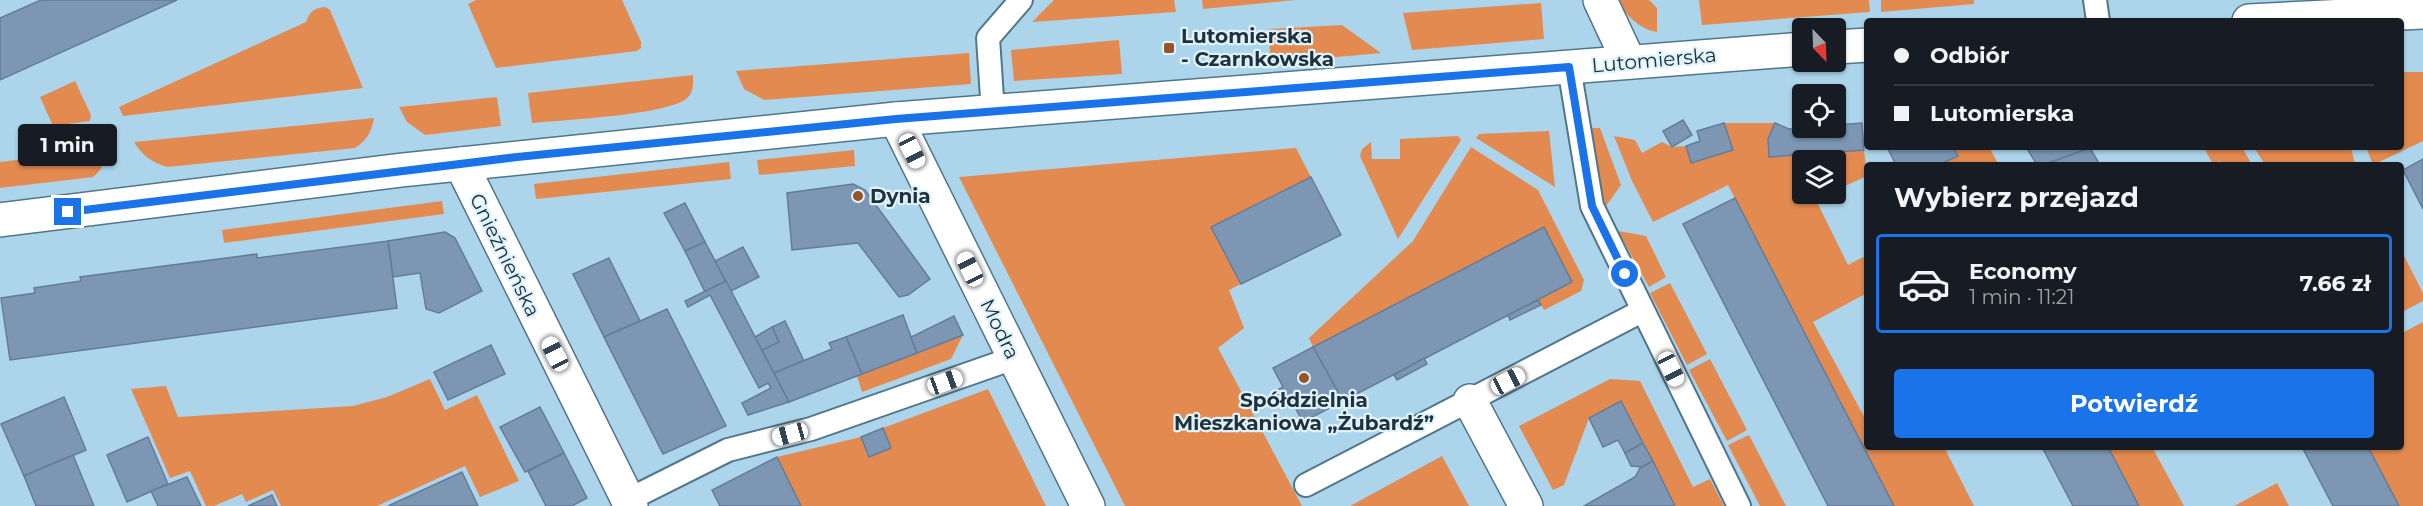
<!DOCTYPE html>
<html lang="pl">
<meta charset="utf-8">
<style>
body{margin:0;font-family:Montserrat,sans-serif;background:#20242c;color:#f1f3f6;height:100vh;display:flex;flex-direction:column;font-size:22px;white-space:nowrap}
*{box-sizing:border-box;margin:0}
p{font-size:20px;color:#9ea1a6}
.icon{flex:none;width:33px;height:33px;fill:none;stroke:currentColor;stroke-width:2;stroke-linecap:round;stroke-linejoin:round}
.map{position:relative;flex:1;overflow:hidden}
.side{position:absolute;left:1864px;top:162px;width:540px;height:288px;display:flex;flex-direction:column;background:#171b24;border-radius:6px;box-shadow:0 2px 4px #0004}
.side>*{flex:none}
.banner{position:absolute;left:1864px;top:18px;width:540px;height:132px;border-radius:6px;box-shadow:0 2px 4px #0004;display:grid;align-content:center;height:132px;padding:0 30px;background:#171b24}
.needle{width:39px;rotate:157deg}
.controls{position:absolute;left:1792px;top:18px;display:grid;gap:12px}
.controls a{display:grid;place-items:center;width:54px;height:54px;border-radius:6px;background:#171b24;box-shadow:0 2px 4px #0004;font-size:30px}
.end{position:absolute;width:27px;height:27px;margin:-14px;border:8px solid #1a73e8;background:#fff;box-shadow:0 0 0 3px #fff}
.from{border-radius:50%}
.bubble{position:absolute;height:42px;border-radius:6px;background:#171b24;box-shadow:0 2px 4px #0004;font-size:20px;font-weight:700;line-height:42px;text-align:center}
.car{position:absolute;width:18px;height:36px;margin:-18px -9px;border-radius:8px;box-shadow:0 0 4px 2px #0007;background:linear-gradient(#fff 24%,#345 0 40%,#fff 0 76%,#345 0 86%,#fff 0)}
.banner b{display:flex;align-items:center;gap:21px;height:57px;font-size:22px}
.banner b+b{border-top:2px solid #363941}
.banner i{width:15px;height:15px;background:#f1f3f6}
ul{padding:0;list-style:none}
li{display:flex;align-items:center;gap:18px;height:99px;margin:0 12px 9px;padding:0 18px;border:3px solid transparent;border-radius:6px}
li div{flex:1}
li b{display:block;font-size:22px}
li em{font-style:normal;font-weight:700}
li.current{border-color:#1a73e8}
li>.icon{width:54px;height:54px;stroke-width:1.5}
h2{padding:0 30px;font-size:27px;line-height:72px}
.cta{display:flex;gap:12px;margin-top:auto;padding:12px 30px}
.cta a{flex:1;height:69px;border-radius:6px;background:#1a73e8;color:#fff;font-size:24px;font-weight:700;line-height:69px;text-align:center}
.map>svg:first-child{display:block}
</style>
<div class="map">
<svg width="2423" height="506" viewBox="0 0 2423 506">
<rect width="100%" height="100%" fill="#acd5eb"/>
<g fill="#e38a51">
<polygon points="476,0 622,0 641,42 641,48 637,51 496,68 468,4"/>
<polygon points="1054,0 1174,0 1176,12 1032,22"/>
<polygon points="1202,0 1295,0 1203,9"/>
<path d="M1616,0H1649L1657,8V32C1638,29 1627,15 1616,0Z"/>
<polygon points="1699,0 1869,0 1870,12 1702,25"/>
<polygon points="1881,0 1974,0 1974,4 1881,12"/>
<polygon points="1541,3 1544,39 1412,50 1403,13"/>
<path d="M325,7L330,10L363,88L123,116L119,107L306,22C310,11 314,8 325,7Z"/>
<polygon points="1342,25 1381,53 1271,63 1268,29"/>
<polygon points="1119,40 1122,74 1014,81 1011,50"/>
<polygon points="969,53 971,84 764,100 744,89 736,71"/>
<polygon points="2402,72 2423,72 2423,141 2373,165 2366,147 2402,147"/>
<path d="M693,75C693,83 694,91 688,97C673,115 561,120 532,123L528,93Z"/>
<polygon points="75,81 91,115 90,121 53,126 40,97"/>
<polygon points="497,97 501,126 425,135 407,122 399,107"/>
<path d="M374,118C371,133 367,140 355,148L167,167C151,162 143,156 134,142Z"/>
<polygon points="1724,123 1775,123 1768,139 1769,157 1864,150 1867,176 1836,190 1836,160 1803,160 1803,194 1829,194 1816,200 1848,265 1867,255 1867,293 1813,322 1867,422 1868,447 1944,447 1974,506 1894,506 1728,185 1653,222 1632,181 1614,136 1635,140 1642,153 1662,142 1672,147 1686,146 1692,163 1732,150"/>
<polygon points="1591,128 1600,128 1621,185 1606,206 1602,196"/>
<polygon points="1549,131 1555,187 1476,138 1479,134"/>
<polygon points="1458,136 1461,140 1398,239 1360,156 1362,149 1371,142 1372,159 1400,159 1400,139"/>
<polygon points="1471,147 1538,190 1584,280 1581,291 1544,310 1538,300 1572,282 1544,228 1313,347 1309,338 1413,241"/>
<polygon points="1953,147 1989,147 1999,165 1939,165 1957,156"/>
<polygon points="2210,147 2242,147 2252,165 2222,165 2220,161 2213,164 2205,150"/>
<polygon points="2254,147 2351,147 2355,165 2265,165"/>
<polygon points="1296,148 1311,177 1211,227 1241,284 1229,290 1244,328 1218,348 1302,506 1125,506 959,177"/>
<path d="M105,149C105,162 103,169 93,177L0,188V162Z"/>
<polygon points="854,150 855,166 759,175 757,160"/>
<polygon points="729,162 731,179 536,199 534,184"/>
<polygon points="442,201 444,214 224,243 222,230"/>
<polygon points="1618,231 1646,236 1666,277 1649,287"/>
<polygon points="2402,252 2423,293 2423,301 2402,312"/>
<polygon points="1670,283 1707,354 1687,365 1650,293"/>
<polygon points="2423,322 2423,506 2399,506 2368,447 2402,447 2402,333"/>
<polygon points="963,335 951,359 862,392 857,376"/>
<polygon points="1710,359 1747,430 1727,441 1689,370"/>
<polygon points="430,379 445,410 477,395 519,481 480,497 465,466 377,506 281,506 273,490 246,502 242,494 214,506 206,506 190,471 170,478 131,389 166,386 178,417 353,406 387,397"/>
<polygon points="1610,379 1640,381 1693,487 1710,479 1724,506 1675,506 1621,401 1589,418 1564,485 1553,490 1519,426"/>
<polygon points="988,389 1046,506 801,506 777,457 861,437 870,457 891,448 883,428"/>
<polygon points="1749,435 1786,506 1760,506 1728,445"/>
<polygon points="2108,447 2152,447 2184,506 2139,506"/>
<polygon points="1442,456 1469,506 1350,506"/>
<polygon points="2277,483 2289,506 2234,506"/>
</g>
<g fill="#7c96b3" stroke="#637d99" stroke-width="1.5">
<polygon points="41,0 177,0 0,80 0,18"/>
<polygon points="1683,120 1692,135 1672,147 1663,131"/>
<polygon points="1724,123 1733,150 1691,163 1686,146 1700,141 1697,131"/>
<polygon points="1775,123 1789,129 1836,128 1836,125 1862,123 1864,150 1769,157 1768,139"/>
<polygon points="1892,147 1953,147 1958,156 1939,165 1896,165 1888,149"/>
<polygon points="2026,147 2093,147 2043,165 2037,165"/>
<polygon points="2090,148 2100,165 2043,165"/>
<polygon points="2423,159 2423,209 2403,170"/>
<polygon points="1311,177 1341,235 1241,284 1211,227"/>
<polygon points="853,184 865,190 930,279 908,295 899,297 858,243 792,250 787,193"/>
<polygon points="1735,198 1894,506 1828,506 1683,224"/>
<polygon points="685,203 705,242 685,251 664,213"/>
<polygon points="1544,227 1572,282 1343,401 1313,347"/>
<polygon points="445,232 455,238 482,291 439,313 426,309 420,273 393,277 388,241"/>
<polygon points="388,241 397,308 10,360 1,298 35,293 34,288 81,281 80,277 257,254 257,258"/>
<polygon points="705,242 726,281 705,292 685,251"/>
<polygon points="743,247 759,277 731,291 715,261"/>
<polygon points="609,258 640,321 604,337 573,274"/>
<polygon points="726,281 762,350 789,402 748,415 742,403 771,388 768,383 759,388 710,295 688,307 685,301"/>
<polygon points="1538,300 1541,305 1510,320 1508,315"/>
<polygon points="667,309 726,426 663,454 604,337"/>
<polygon points="903,315 917,353 862,374 846,337"/>
<polygon points="954,316 963,335 917,353 911,337"/>
<polygon points="785,321 804,361 774,373 762,350 779,342 772,327"/>
<polygon points="772,327 779,342 762,350 755,337"/>
<polygon points="846,337 862,374 789,402 774,373 832,349 829,343"/>
<polygon points="491,345 505,374 448,400 434,372"/>
<polygon points="1313,347 1343,401 1303,422 1293,404 1284,409 1275,391 1283,387 1273,368"/>
<polygon points="1424,358 1427,364 1397,380 1394,375"/>
<polygon points="64,397 86,450 24,476 1,424"/>
<polygon points="1621,401 1643,443 1625,453 1618,440 1603,447 1589,418"/>
<polygon points="540,407 564,453 525,472 500,427"/>
<polygon points="883,428 891,448 869,457 861,437"/>
<polygon points="148,437 168,484 127,502 107,455"/>
<polygon points="1643,443 1653,461 1642,467 1631,466 1625,453"/>
<polygon points="2042,447 2108,447 2139,506 2073,506"/>
<polygon points="2302,447 2368,447 2399,506 2333,506"/>
<polygon points="564,453 587,498 572,506 546,506 528,471"/>
<polygon points="73,455 94,506 36,506 24,476"/>
<polygon points="777,457 801,506 720,506 712,490"/>
<polygon points="1653,461 1675,506 1584,506 1635,477 1640,468"/>
<polygon points="462,472 478,506 388,506"/>
<polygon points="187,477 201,506 158,506 151,491"/>
<polygon points="272,495 277,506 248,506"/>
</g>
<g fill="none" stroke-linecap="round" stroke-linejoin="round">
<defs>
<g id="lane">
<polyline points="2095,0 2098,21"/>
<polyline points="1569,67 1592,206 1739,506"/>
<polyline points="993,113 988,38 1021,0"/>
<polyline points="1306,485 1642,311"/>
<polyline points="628,500 728,450 811,429 1014,358"/>
</g>
<g id="street">
<polyline points="1600,0 1629,62"/>
<polyline points="896,119 1088,506"/>
<polyline points="461,164 631,506"/>
<polyline points="1470,401 1526,506"/>
</g>
<g id="secondary">
<polyline points="2249,21 2423,12"/>
<polyline points="1836,47 1868,45"/>
<polyline points="0,220 402,170 896,119 1803,49"/>
</g>
</defs>
<use href="#lane" stroke="#51768a" stroke-width="26"/>
<use href="#street" stroke="#51768a" stroke-width="36"/>
<use href="#secondary" stroke="#51768a" stroke-width="36"/>
<use href="#lane" stroke="#fff" stroke-width="22"/>
<use href="#street" stroke="#fff" stroke-width="33"/>
<use href="#secondary" stroke="#fff" stroke-width="33"/>
</g>
<g fill="none" stroke-linecap="round" stroke-linejoin="round">
<polyline stroke="#1a73e8" stroke-width="8" points="68,212 517,157 896,119 1569,67 1592,206 1625,274"/>
</g>
<g fill="#985426" stroke="#def3fe" stroke-width="2">
<rect x="1163" y="42" width="12" height="12" rx="3"/>
<circle cx="858" cy="196" r="6"/>
<circle cx="1304" cy="378" r="6"/>
</g>
<g text-anchor="middle" stroke-width="4.5" stroke-linejoin="round" paint-order="stroke">
<g font-size="20" font-weight="bold" fill="#213139" stroke="#def3fe" text-anchor="start">
<text x="1181" y="43">Lutomierska<tspan x="1181" dy="23">- Czarnkowska</tspan></text>
<text x="870" y="203">Dynia</text>
<text x="1304" y="407" text-anchor="middle">Spółdzielnia<tspan x="1304" dy="23">Mieszkaniowa „Żubardź”</tspan></text>
</g>
<g font-size="20" fill="#213139" stroke="#def3fe">
<text transform="translate(1654 60) rotate(-5)" y="7">Lutomierska</text>
<text transform="translate(505 255) rotate(64)" y="7">Gnieźnieńska</text>
<text transform="translate(1000 329) rotate(64)" y="7">Modra</text>
</g>
</g>
</svg>
<div class="controls">
<a><svg class="needle" viewBox="-14 -14 28 28"><path d="M0-13l5 13h-10z" fill="#e53935"/><path d="M0 13l5-13h-10z" fill="#9ea1a6"/></svg></a>
<a><svg class="icon" aria-label="locate" viewBox="0 0 24 24"><circle cx="12" cy="12" r="6"/><path d="M12 2v4M12 18v4M2 12h4M18 12h4"/></svg></a>
<a><svg class="icon" aria-label="layers" viewBox="0 0 24 24"><path d="M12 4l9 5-9 5-9-5zM3 14l9 5 9-5"/></svg></a>
</div>
<i class="end from" style="left:1625px;top:274px"></i>
<i class="end" style="left:68px;top:212px"></i>
<div class="bubble" style="left:18px;top:124px;width:99px">1 min</div>
<i class="car" style="left:912px;top:151px;rotate:154deg"></i>
<i class="car" style="left:970px;top:269px;rotate:334deg"></i>
<i class="car" style="left:555px;top:354px;rotate:333deg"></i>
<i class="car" style="left:1671px;top:369px;rotate:154deg"></i>
<i class="car" style="left:1508px;top:381px;rotate:62deg"></i>
<i class="car" style="left:945px;top:382px;rotate:70deg"></i>
<i class="car" style="left:790px;top:434px;rotate:255deg"></i>
<div class="banner">
<b><i class="from"></i>Odbiór</b>
<b><i></i>Lutomierska</b>
</div>
<section class="side">
<h2>Wybierz przejazd</h2>
<ul>
<li class="current"><svg class="icon" aria-label="car" viewBox="0 0 24 24"><path d="M5 17H2v-5l4-1 3-4h7l3 4 3 1v5h-3M9 17h6M6 11h13"/><circle cx="7" cy="17" r="2"/><circle cx="17" cy="17" r="2"/></svg><div><b>Economy</b><p>1 min · 11:21</p></div><em>7.66 zł</em></li>
</ul>
<div class="cta"><a>Potwierdź</a></div>
</section>
</div>
